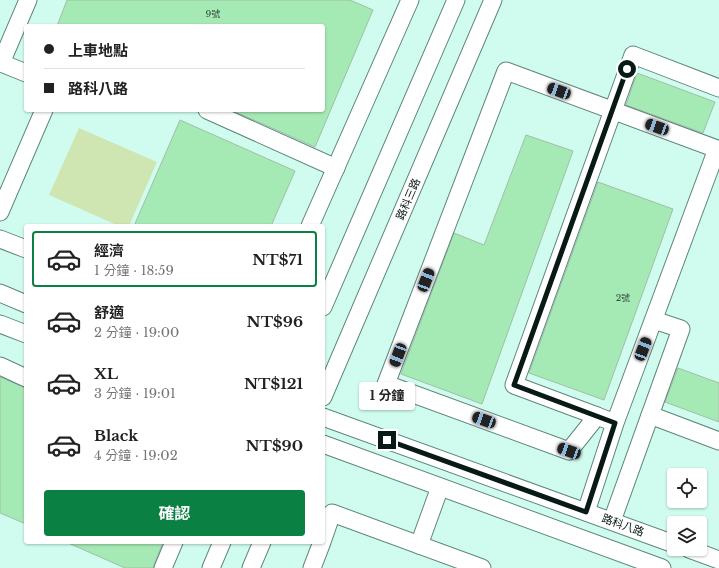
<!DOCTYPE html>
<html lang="zh-TW">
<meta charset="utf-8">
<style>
body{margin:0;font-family:"Libre Baskerville","Noto Sans TC",serif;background:#f2f2f2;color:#222;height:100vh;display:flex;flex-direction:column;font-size:15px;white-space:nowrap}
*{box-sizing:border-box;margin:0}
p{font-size:13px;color:#767676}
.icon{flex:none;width:22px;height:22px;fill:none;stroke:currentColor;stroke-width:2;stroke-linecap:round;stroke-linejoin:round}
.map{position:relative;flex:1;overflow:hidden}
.drawer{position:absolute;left:24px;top:224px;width:301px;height:320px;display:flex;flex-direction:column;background:#fff;border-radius:4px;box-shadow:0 1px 3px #0004}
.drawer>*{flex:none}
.top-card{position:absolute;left:24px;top:24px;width:301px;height:88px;border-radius:4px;box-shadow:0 1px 3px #0004;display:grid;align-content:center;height:88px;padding:0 20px;background:#fff}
.buttons{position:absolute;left:667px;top:468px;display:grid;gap:8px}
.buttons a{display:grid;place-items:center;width:40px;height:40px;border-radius:4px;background:#fff;box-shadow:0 1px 3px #0004;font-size:20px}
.end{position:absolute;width:18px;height:18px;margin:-9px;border:5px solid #091915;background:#fff;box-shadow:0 0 0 2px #fff}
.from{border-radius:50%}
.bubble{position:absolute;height:28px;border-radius:4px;background:#fff;box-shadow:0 1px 3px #0004;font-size:13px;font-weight:700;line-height:28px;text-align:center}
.car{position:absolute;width:12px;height:24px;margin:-12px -6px;border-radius:5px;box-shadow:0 0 3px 1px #0007;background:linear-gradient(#222 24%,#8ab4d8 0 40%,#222 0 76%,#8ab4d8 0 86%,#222 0)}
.top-card b{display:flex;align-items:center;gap:14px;height:38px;font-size:15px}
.top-card b+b{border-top:1px solid #e0e0e0}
.top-card i{width:10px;height:10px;background:#222}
ul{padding:7px 0 0;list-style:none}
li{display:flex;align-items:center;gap:12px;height:56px;margin:0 8px 6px;padding:0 12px;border:2px solid transparent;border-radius:4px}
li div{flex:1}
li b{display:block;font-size:15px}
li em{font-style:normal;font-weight:700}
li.current{border-color:#0b8043}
li>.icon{width:36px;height:36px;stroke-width:1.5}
.button{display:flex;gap:8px;margin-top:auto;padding:8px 20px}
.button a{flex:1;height:46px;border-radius:4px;background:#0b8043;color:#fff;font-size:16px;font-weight:700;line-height:46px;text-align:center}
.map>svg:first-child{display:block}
</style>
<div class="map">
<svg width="719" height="568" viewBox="0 0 719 568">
<rect width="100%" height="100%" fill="#d0fcf0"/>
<polygon fill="#d0e6b2" points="79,128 157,162 129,226 119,226 49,195"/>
<g fill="#a5e9b5" stroke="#a0bfa7">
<polygon points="67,0 350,0 373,10 315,147 231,110 323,110 323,26 57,26"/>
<polygon points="637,73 715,102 703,133 626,105"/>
<polygon points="180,120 295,171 271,226 134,226"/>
<polygon points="526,135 573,151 482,404 401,374 454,233 484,245"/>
<polygon points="598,182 673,209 604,400 529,373"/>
<polygon points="678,368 719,383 719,422 665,402"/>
<polygon points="0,377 26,388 26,524 0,513"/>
<polygon points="66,542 163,542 153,568 125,568"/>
</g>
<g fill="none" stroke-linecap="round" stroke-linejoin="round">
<defs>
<g id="minor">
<polyline points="26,73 1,63 28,0"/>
<polyline points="207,110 336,168"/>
<polyline points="0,212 44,110"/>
<polyline points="310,226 410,0"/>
<polyline points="0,239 26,249"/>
<polyline points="0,293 26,304"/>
<polyline points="323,307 456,0"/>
<polyline points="0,324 26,334"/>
<polyline points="0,366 26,378"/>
<polyline points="323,397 493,0"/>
<polyline points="650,415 719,441"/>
<polyline points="597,416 514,385 633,55 719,88"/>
<polyline points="323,417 674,544"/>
<polyline points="323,444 662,568"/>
<polyline points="586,512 615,423 717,149 506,71 386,384 569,451 597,416 615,423"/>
<polyline points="612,521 681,329 654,320"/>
<polyline points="323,539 332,513 482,568"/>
<polyline points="419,545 440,487"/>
<polyline points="689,549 719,560"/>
<polyline points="163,568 174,542"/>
<polyline points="211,568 222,542"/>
<polyline points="251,568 262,542"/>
<polyline points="312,568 322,542"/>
</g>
</defs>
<use href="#minor" stroke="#5e867b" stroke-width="19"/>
<use href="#minor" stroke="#fff" stroke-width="17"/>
</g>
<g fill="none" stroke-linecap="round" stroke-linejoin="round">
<polyline stroke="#091915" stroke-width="5" points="387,440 586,512 615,423 514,385 627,69"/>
</g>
<g text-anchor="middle" stroke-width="3" stroke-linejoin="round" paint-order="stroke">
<g font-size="9" fill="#304d3d">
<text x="213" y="17">9號</text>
<text x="623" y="301">2號</text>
</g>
<g font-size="11" fill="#091915" stroke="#fefefe">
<text transform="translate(408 199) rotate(-67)" y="4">路科三路</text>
<text transform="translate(623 525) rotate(20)" y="4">路科八路</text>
</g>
</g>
</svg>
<div class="buttons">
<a><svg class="icon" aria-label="locate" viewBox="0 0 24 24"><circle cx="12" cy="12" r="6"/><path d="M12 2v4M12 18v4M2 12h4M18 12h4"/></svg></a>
<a><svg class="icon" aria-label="layers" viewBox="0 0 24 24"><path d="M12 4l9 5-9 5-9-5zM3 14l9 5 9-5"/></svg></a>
</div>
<i class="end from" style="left:627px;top:69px"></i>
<i class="end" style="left:387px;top:440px"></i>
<div class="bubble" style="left:359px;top:382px;width:56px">1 分鐘</div>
<i class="car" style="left:559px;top:91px;rotate:290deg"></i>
<i class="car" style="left:657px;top:127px;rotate:290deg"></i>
<i class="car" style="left:426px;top:280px;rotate:21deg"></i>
<i class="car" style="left:643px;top:349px;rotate:21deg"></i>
<i class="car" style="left:398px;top:355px;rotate:201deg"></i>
<i class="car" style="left:484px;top:420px;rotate:290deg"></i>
<i class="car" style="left:569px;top:451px;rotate:290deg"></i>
<div class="top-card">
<b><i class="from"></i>上車地點</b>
<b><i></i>路科八路</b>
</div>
<section class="drawer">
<ul>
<li class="current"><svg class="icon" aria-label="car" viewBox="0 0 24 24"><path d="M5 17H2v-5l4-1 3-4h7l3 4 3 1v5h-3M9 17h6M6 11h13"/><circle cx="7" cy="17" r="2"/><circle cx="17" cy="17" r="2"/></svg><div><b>經濟</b><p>1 分鐘 · 18:59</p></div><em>NT$71</em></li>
<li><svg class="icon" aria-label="car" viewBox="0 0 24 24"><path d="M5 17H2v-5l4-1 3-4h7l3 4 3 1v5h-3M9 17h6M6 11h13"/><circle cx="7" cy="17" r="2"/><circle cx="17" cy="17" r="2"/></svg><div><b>舒適</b><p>2 分鐘 · 19:00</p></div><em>NT$96</em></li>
<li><svg class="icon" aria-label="car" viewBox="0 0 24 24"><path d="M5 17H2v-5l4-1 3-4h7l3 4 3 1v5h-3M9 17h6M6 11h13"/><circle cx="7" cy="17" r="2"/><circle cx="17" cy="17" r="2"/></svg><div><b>XL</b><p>3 分鐘 · 19:01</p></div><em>NT$121</em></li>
<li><svg class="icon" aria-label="car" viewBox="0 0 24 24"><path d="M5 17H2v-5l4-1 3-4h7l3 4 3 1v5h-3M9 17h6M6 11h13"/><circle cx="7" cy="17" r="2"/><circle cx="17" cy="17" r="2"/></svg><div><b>Black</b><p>4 分鐘 · 19:02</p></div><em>NT$90</em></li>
</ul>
<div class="button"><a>確認</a></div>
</section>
</div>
